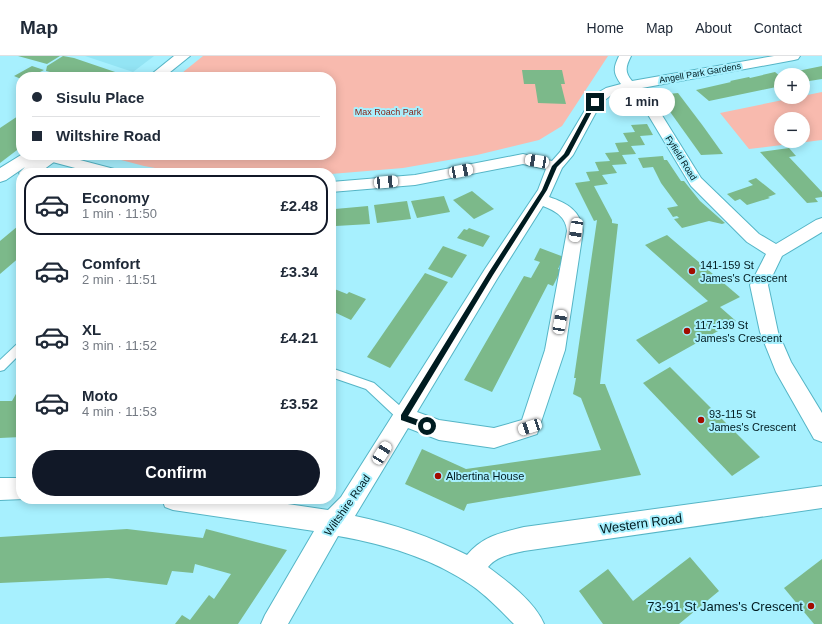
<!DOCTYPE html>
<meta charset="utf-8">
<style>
body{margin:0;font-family:Helvetica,sans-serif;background:#f6f6f7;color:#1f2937;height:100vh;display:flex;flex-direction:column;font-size:15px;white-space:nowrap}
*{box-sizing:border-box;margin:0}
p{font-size:13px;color:#747a83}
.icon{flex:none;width:22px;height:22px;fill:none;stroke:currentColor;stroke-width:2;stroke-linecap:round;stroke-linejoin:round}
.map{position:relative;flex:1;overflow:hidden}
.sheet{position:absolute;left:16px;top:112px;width:320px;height:336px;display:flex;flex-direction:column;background:#fff;border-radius:16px;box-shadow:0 2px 10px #0003}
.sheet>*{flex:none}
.hud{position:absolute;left:16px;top:16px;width:320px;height:88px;border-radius:16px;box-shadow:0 2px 10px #0003;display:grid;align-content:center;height:88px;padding:0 16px;background:#fff}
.fabs{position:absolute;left:774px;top:12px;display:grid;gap:8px}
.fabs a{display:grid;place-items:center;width:36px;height:36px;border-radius:50%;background:#fff;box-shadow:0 2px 10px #0003;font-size:20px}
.end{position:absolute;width:18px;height:18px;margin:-9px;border:5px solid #001b20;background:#fff;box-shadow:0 0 0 2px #fff}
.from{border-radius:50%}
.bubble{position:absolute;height:28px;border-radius:14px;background:#fff;box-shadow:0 2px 10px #0003;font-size:13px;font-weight:600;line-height:28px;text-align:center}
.car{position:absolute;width:12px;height:24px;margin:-12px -6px;border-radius:5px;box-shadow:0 0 3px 1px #0007;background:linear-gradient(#fff 24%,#345 0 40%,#fff 0 76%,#345 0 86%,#fff 0)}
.hud b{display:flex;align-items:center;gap:14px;height:38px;font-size:15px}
.hud b+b{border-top:1px solid #e0e1e3}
.hud i{width:10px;height:10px;background:#1f2937}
ul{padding:7px 0 0;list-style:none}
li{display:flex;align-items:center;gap:12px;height:60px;margin:0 8px 6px;padding:0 8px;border:2px solid transparent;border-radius:16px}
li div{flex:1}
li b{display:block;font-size:15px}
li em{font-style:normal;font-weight:600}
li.selected{border-color:#111827}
li>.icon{width:36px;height:36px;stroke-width:1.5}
.primary-button{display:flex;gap:8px;margin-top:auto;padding:8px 16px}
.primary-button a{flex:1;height:46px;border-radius:24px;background:#111827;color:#fff;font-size:16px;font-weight:600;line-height:46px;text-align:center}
header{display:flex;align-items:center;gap:24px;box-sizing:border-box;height:56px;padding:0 20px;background:#fff;border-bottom:1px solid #e0e1e3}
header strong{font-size:19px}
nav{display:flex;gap:22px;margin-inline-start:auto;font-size:14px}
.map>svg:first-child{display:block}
</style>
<header>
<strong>Map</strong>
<nav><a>Home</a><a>Map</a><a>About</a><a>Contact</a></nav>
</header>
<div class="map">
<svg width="822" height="568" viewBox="0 0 822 568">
<rect width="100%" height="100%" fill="#a7f0fe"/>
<polygon fill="#93e4f4" points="85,0 154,0 133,16"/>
<g fill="#f8baae" fill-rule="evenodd">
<polygon points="203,0 608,0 562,70 539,84 477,99 403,112 331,118 183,117 144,110 102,99 331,99 331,21 177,21"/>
<path d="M822,36V84L749,93L720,57ZM781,63H803V85H781Z"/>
</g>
<g fill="#7cb98a">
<polygon points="18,0 60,0 47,8"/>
<polygon points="63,0 74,2 121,18 117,21 21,21 21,23 14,20 32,10 44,14 38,17 45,19 50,16 46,15 47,10"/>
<polygon points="822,10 822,23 803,26 803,19 785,19 783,18"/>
<polygon points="522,14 562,14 565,28 561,28 566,48 538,47 535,28 524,28"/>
<polygon points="775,16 781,21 781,30 709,45 696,34 731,26 730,25 749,21 750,22"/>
<polygon points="678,37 703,70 723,98 701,99 658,39"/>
<polygon points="21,58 21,91 0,107 0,72"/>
<polygon points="647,68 653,79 640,80 645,89 631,90 636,98 622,99 627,108 612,109 617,117 602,119 608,128 594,130 612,164 612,167 618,168 600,328 605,328 641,419 467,448 464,455 405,428 422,393 466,413 601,394 581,342 573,338 576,322 574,322 597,164 594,165 575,127 590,125 586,116 599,115 595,106 610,105 605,97 619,96 615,87 628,86 623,77 635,76 631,69"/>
<polygon points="789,92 796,100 789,101 822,136 822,141 815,142 818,146 807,147 760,96"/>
<polygon points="663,100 664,104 667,104 681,125 684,125 700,145 725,167 722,168 709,165 682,172 674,163 679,162 677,160 673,161 667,152 678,150 661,127 653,111 643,112 638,102"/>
<polygon points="756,122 776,138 768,141 770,142 747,149 740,143 735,145 727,138 753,129 748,125"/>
<polygon points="472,135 494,153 474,163 453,144"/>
<polygon points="444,140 450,156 417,162 411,145"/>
<polygon points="407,145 411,163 377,167 374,149"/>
<polygon points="368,150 370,168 336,170 335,153"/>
<polygon points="18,170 21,171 21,200 0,218 0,185"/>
<polygon points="469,172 490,180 483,191 457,182 464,173 467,174"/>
<polygon points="667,179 740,241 720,251 736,265 659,308 636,284 708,245 645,189"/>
<polygon points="443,190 467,199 452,222 428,213"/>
<polygon points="540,192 564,201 558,213 561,214 553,230 548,228 492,336 464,324 524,220 531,222 540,206 534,204"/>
<polygon points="425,217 448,226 390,312 367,301"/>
<polygon points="332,232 347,238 349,236 366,243 351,264 334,256 331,259"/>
<polygon points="670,311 760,401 732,420 643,327"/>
<polygon points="21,329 21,381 0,382 0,345 12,345"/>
<polygon points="127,473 203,482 206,473 287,494 238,568 175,568 182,559 190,564 209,539 214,543 231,518 195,508 193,517 172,515 167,529 108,522 0,527 0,481"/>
<polygon points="690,501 719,535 679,568 603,568 579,535 608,513 633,545"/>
<polygon points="822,503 822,568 814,568 784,532"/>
</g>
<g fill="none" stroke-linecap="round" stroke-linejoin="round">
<defs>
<g id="lane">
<polygon points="21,287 21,297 4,314 0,315 0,304 17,288"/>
<polygon points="331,312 374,327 408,357 409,361 408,365 404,366 400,365 366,333 331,321"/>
</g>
<g id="street">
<path d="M619,0H631C626,10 624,16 632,25L774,0H800L798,3L794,4L642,32L660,56L701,122L759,178L776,188L816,164L822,162V176L782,200L768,229L778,276L791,306L822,357V386L814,383L776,316L760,276L750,229L766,198L747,186L691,130L647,57L630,34L610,40L601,47L573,99L562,112L549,141C567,147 581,155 583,175L565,294L537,378L494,392L439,384L408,372L355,460C394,468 431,481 467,499C483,480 500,477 524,471L822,430V452L524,495C511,498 497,500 488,511C507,525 535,546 544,568H514C500,554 487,540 471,529C432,502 384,488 338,480L288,568H261L265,559L314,475L173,454L165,451L162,443H254L328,454L341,441L485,213L538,134L546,113L523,108L415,129L331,136V126L415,119L523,98L552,105L560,96L594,39L606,32L621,28C613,17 613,12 619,0ZM543,150C556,155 566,161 567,175L545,294L522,364L494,372L439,364L417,356L497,223Z"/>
<polygon points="44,99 61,99 118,114 120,117 94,117 45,104 43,101"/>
<polygon points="0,422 21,422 21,443 24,443 0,444"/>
</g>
<g id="highway">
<polygon points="174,0 190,0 164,21 148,21"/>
<polygon points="21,99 60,99 58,103 39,117 21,117 21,120 19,117 25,111 6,124 0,126 0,112"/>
</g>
</defs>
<use href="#lane" stroke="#55b5c6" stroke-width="2"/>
<use href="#street" stroke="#55b5c6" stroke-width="2"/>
<use href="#highway" stroke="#55b5c6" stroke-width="2"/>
<use href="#lane" fill="#fff" fill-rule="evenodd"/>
<use href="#street" fill="#fff" fill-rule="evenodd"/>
<use href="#highway" fill="#fff" fill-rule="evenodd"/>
</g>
<polygon fill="#001b20" points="595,45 597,46 569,99 557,111 547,134 493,219 408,360 430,368 430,372 427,373 401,364 401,359 489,216 542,134 552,110 564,98 592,46"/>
<g fill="#a20c00" stroke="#a7f0fe" stroke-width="1.5">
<circle cx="692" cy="215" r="4"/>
<circle cx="687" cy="275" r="4"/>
<circle cx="701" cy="364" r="4"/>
<circle cx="438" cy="420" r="4"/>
<circle cx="811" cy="550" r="4"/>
</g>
<g text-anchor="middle" stroke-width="4" stroke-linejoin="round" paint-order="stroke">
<g font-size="9" fill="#001b20" stroke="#a7f0fe">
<text transform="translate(700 17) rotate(-10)" y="3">Angell Park Gardens</text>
<text transform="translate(681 102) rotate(58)" y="3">Fyfield Road</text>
</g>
<g font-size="9" fill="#861b0e" stroke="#a7f0fe">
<text x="388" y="59">Max Roach Park</text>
</g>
<g font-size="11" fill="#001b20" stroke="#a7f0fe" text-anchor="start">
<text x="700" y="213">141-159 St<tspan x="700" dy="13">James's Crescent</tspan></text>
<text x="695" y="273">117-139 St<tspan x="695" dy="13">James's Crescent</tspan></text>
<text x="709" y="362">93-115 St<tspan x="709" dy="13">James's Crescent</tspan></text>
<text x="446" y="424">Albertina House</text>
</g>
<g font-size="11" fill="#001b20" stroke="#a7f0fe">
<text transform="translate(347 449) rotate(-55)" y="4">Wiltshire Road</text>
</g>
<g font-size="13" fill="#001b20" stroke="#a7f0fe">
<text transform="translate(641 467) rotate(-8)" y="5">Western Road</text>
</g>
<g font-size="13" fill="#001b20" stroke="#a7f0fe" text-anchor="end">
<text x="803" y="555">73-91 St James's Crescent</text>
</g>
</g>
</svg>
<div class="fabs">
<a>+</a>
<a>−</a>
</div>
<i class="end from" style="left:427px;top:370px"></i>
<i class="end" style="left:595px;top:46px"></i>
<div class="bubble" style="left:609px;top:32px;width:66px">1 min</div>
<i class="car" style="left:537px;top:105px;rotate:279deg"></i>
<i class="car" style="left:461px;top:115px;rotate:79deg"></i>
<i class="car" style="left:386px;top:126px;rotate:85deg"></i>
<i class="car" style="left:576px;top:174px;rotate:189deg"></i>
<i class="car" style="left:560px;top:266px;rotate:10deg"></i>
<i class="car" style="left:530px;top:371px;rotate:252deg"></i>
<i class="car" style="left:382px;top:397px;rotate:32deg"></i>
<div class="hud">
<b><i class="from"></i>Sisulu Place</b>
<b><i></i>Wiltshire Road</b>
</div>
<section class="sheet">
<ul>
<li class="selected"><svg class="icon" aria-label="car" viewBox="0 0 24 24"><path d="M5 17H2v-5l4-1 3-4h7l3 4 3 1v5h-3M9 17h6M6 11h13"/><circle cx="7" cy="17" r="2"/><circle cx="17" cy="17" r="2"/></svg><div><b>Economy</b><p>1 min · 11:50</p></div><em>£2.48</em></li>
<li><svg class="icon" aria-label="car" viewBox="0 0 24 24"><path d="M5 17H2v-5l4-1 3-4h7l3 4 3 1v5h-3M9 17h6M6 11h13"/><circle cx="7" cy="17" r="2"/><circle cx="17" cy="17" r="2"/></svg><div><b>Comfort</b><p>2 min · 11:51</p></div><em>£3.34</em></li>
<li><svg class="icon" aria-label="car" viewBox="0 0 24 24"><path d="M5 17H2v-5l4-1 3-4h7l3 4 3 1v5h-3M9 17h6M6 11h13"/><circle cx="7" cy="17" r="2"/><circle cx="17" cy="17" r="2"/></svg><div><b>XL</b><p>3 min · 11:52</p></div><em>£4.21</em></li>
<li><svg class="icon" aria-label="car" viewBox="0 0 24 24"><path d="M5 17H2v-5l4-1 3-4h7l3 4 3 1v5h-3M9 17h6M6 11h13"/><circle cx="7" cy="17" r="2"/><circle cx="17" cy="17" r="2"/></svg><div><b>Moto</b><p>4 min · 11:53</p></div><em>£3.52</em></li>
</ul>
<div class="primary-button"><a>Confirm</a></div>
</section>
</div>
